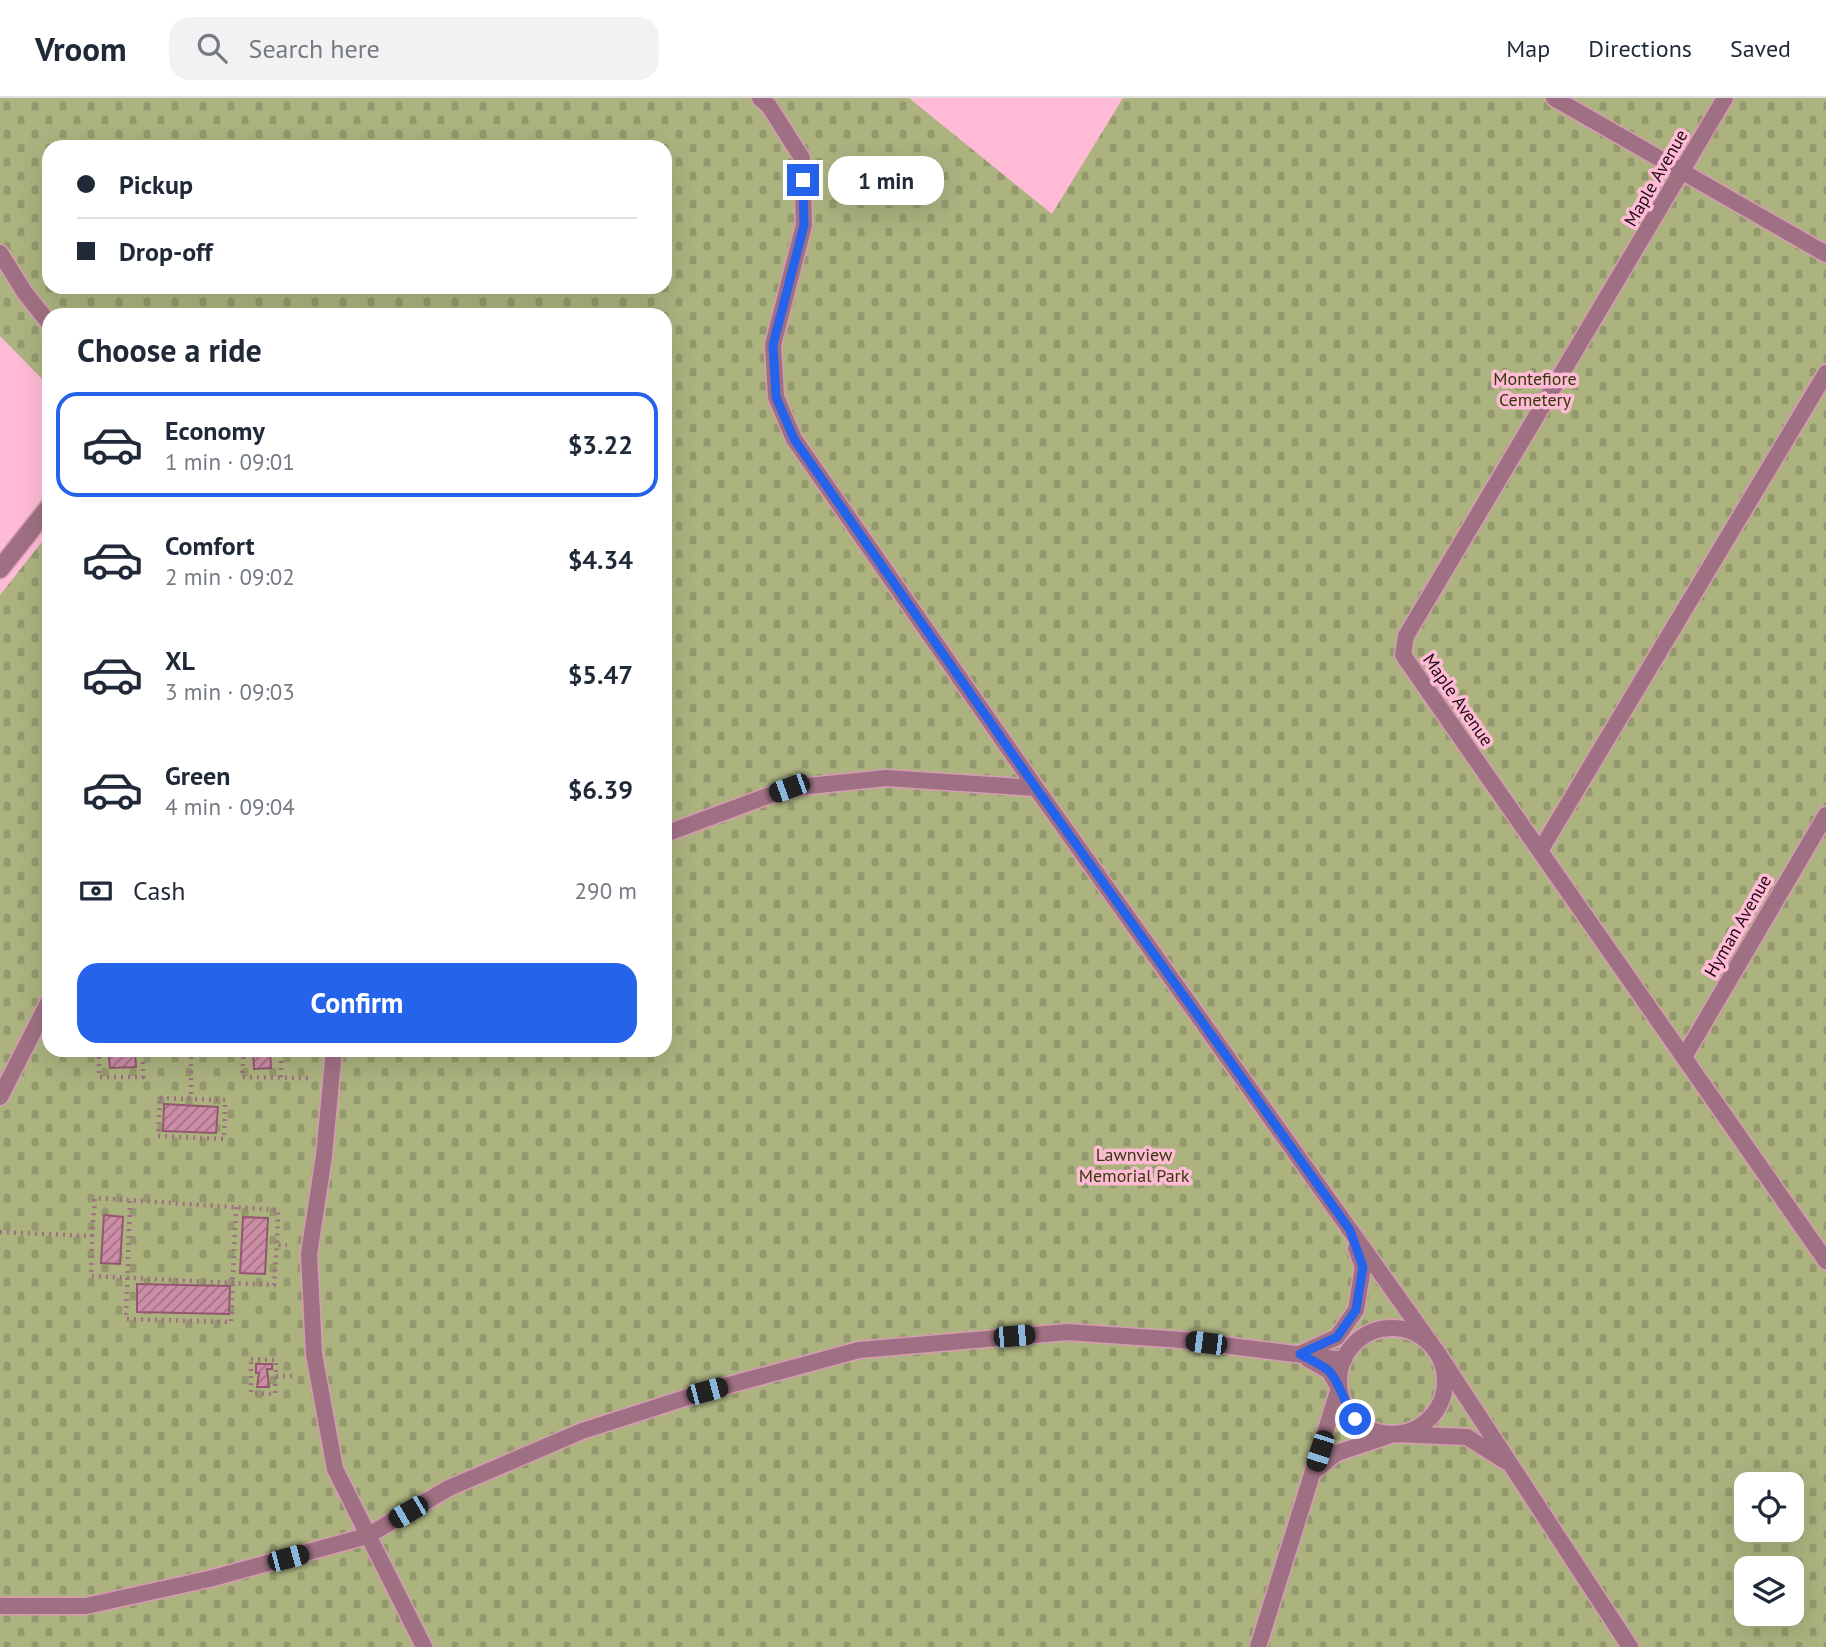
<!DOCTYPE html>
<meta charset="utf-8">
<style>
body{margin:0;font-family:"PT Sans",sans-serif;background:#f2f2f3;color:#1f2937;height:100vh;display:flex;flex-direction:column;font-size:26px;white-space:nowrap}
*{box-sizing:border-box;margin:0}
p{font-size:23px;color:#747a83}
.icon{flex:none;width:38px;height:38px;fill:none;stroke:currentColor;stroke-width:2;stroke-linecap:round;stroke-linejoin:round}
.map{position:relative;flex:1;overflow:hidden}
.sheet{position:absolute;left:42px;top:210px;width:630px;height:749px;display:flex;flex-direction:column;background:#fff;border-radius:21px;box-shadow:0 7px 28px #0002}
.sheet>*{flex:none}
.guide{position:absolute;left:42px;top:42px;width:630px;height:154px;border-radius:21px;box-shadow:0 7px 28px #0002;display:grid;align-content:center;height:154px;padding:0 35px;background:#fff}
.fabs{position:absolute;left:1734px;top:1374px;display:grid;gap:14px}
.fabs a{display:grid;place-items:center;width:70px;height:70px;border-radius:14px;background:#fff;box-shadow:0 7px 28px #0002;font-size:35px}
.end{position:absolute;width:32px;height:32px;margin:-16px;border:9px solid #2563eb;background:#fff;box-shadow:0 0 0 4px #fff}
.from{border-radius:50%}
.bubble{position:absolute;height:49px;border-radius:21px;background:#fff;box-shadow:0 7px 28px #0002;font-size:23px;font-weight:700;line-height:49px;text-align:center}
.car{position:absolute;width:21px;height:42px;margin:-21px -10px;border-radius:9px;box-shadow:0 0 5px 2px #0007;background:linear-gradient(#222 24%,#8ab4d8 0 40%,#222 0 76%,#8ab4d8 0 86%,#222 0)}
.guide b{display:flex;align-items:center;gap:24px;height:66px;font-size:26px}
.guide b+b{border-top:2px solid #e0e1e3}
.guide i{width:18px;height:18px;background:#1f2937}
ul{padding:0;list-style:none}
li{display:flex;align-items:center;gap:21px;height:105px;margin:0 14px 10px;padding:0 21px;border:4px solid transparent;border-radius:21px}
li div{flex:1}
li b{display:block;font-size:26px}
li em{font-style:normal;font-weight:700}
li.selected{border-color:#2563eb}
li>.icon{width:63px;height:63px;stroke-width:1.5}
h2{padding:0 35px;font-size:32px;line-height:84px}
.pay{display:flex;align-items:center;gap:18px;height:77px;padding:0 35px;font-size:26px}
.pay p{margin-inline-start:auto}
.primary-button{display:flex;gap:14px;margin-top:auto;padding:14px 35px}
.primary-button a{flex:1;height:80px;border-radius:21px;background:#2563eb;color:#fff;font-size:28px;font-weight:700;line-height:80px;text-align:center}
header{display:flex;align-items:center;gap:42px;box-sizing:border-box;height:98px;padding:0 35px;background:#fff;border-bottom:2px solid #e0e1e3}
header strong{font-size:33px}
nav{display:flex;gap:38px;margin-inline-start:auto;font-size:24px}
.search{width:490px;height:63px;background:#f2f2f3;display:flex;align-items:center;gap:18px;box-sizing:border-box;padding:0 24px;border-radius:21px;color:#747a83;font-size:26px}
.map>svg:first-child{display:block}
</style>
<header>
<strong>Vroom</strong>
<div class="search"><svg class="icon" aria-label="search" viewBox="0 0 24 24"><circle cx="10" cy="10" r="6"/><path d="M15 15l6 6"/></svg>Search here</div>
<nav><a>Map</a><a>Directions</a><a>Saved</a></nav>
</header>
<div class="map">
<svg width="1826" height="1549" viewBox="0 0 1826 1549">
<defs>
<pattern id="cemetery-stones" width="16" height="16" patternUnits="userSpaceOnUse" patternTransform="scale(1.75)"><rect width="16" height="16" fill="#acb37f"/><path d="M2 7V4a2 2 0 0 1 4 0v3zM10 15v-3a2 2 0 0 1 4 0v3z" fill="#94996d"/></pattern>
<pattern id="building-hatch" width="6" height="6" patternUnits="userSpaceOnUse" patternTransform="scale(1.75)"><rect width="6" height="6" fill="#cc8da6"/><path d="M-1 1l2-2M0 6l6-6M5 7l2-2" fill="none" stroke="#a57186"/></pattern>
</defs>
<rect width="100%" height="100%" fill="#ffbbd6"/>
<path fill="url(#cemetery-stones)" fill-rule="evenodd" d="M0,0H909L1052,116L1123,0H1826V1549H0V497L49,435V952H665V217H49V288L0,238ZM49,49H665V189H49ZM1746,1386H1792V1432H1746ZM1746,1470H1792V1516H1746Z"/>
<g fill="url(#building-hatch)" stroke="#935870" stroke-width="2">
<polygon points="108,952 135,952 136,969 110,970"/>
<polygon points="253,952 270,952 271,970 254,971"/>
<polygon points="164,1006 218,1009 216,1035 163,1033"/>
<polygon points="104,1117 123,1119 120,1166 101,1165"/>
<polygon points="243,1119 268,1120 265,1176 240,1175"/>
<polygon points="137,1186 230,1188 229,1216 137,1214"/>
<polygon points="256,1266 272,1266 272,1271 267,1271 269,1289 257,1289 259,1275 256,1275"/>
</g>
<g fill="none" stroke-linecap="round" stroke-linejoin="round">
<defs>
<g id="service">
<polyline points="760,0 769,8 802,60 804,127 773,247 776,299 794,341 1036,690 1439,1257 1630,1549"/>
<polyline points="1554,0 1826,156"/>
<polyline points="1725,0 1406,538 1403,557 1826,1163"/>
<polyline points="0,155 25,195 49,225"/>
<polyline points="665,736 789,690 886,680 1036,690"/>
<polyline points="1540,753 1826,275"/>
<polyline points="334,952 324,1058 309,1156 314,1256 335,1371 424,1549"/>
<polyline points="1684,959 1826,717"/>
<polyline points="0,999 49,903"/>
<circle cx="1392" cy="1283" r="53"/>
<polyline points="1300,1256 1337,1239 1356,1212 1363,1169 1356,1150"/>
<polyline points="1313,1374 1337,1355 1394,1336 1467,1339 1505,1363"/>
<polyline points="0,1508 86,1508 209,1481 367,1438 449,1390 582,1333 707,1293 859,1252 1067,1234 1182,1242 1344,1262"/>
<polyline points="1258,1549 1339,1290 1329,1273 1308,1261"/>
</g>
<polyline id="minor" points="0,471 49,409"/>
</defs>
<use href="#service" stroke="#d79bb3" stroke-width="19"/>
<use href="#minor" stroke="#d79bb3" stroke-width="21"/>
<g stroke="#a06f83" stroke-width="4.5" stroke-dasharray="2 5" stroke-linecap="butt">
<polyline points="99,952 99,979 143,979 143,952"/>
<polyline points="191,952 191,1000"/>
<polyline points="244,952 242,979 309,980"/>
<polyline points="281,979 281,952"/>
<polygon points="160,1000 225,1002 224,1041 158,1038"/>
<polyline points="130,1103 126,1221 231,1224 236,1109"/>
<polyline points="0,1134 92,1138 91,1178 274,1187 277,1147 287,1147"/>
<polyline points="92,1138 95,1100 278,1112 277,1147"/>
<polygon points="251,1261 276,1262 275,1296 251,1295"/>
<polyline points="276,1278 293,1278"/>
</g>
<use href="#service" stroke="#9f7083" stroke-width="16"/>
<use href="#minor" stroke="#9f7083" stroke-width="18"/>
</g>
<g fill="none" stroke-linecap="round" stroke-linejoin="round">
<path stroke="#2563eb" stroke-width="9" d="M803,82L804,127L773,247L776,299L794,341L1036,690L1350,1132L1363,1169L1356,1212L1337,1239L1300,1256C1309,1261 1323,1267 1330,1274C1341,1287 1344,1306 1355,1321"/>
</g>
<g text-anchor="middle" stroke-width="7" stroke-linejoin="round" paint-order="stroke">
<g font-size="18" fill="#210a14" stroke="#ffbbd6">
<text transform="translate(1656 80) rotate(-60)" y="6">Maple Avenue</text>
<text transform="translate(1458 602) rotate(55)" y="6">Maple Avenue</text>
<text transform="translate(1738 828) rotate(-60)" y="6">Hyman Avenue</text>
</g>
<g font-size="18" fill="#353907" stroke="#ffbbd6">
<text x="1535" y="287">Montefiore<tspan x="1535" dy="21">Cemetery</tspan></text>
<text x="1134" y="1063">Lawnview<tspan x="1134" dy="21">Memorial Park</tspan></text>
</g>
</g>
</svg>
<div class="fabs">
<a><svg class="icon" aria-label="locate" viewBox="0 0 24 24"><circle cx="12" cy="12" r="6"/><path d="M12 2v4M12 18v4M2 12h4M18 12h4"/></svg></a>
<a><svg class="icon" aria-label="layers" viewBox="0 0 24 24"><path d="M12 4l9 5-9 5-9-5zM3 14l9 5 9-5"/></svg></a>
</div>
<i class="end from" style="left:1355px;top:1321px"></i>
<i class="end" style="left:803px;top:82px"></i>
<div class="bubble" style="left:828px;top:58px;width:116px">1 min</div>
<i class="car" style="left:789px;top:690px;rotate:250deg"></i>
<i class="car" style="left:1014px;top:1238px;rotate:85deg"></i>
<i class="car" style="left:1206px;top:1245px;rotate:277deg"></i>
<i class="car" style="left:707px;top:1293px;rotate:75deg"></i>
<i class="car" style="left:1320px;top:1353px;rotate:198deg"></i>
<i class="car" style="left:408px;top:1414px;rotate:240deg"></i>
<i class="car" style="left:288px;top:1460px;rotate:75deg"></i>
<div class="guide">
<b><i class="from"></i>Pickup</b>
<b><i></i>Drop-off</b>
</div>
<section class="sheet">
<h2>Choose a ride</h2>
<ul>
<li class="selected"><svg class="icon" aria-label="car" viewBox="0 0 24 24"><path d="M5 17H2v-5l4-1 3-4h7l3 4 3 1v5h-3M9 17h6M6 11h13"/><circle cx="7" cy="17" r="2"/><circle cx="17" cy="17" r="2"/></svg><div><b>Economy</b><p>1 min · 09:01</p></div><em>$3.22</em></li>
<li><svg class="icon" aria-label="car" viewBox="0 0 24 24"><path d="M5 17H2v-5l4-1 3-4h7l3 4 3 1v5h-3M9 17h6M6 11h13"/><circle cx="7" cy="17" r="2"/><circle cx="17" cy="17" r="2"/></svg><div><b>Comfort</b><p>2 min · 09:02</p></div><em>$4.34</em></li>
<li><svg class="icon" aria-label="car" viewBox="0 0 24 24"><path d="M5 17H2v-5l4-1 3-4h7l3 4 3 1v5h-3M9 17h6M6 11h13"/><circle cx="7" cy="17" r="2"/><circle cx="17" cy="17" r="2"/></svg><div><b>XL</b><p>3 min · 09:03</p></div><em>$5.47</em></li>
<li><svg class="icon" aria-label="car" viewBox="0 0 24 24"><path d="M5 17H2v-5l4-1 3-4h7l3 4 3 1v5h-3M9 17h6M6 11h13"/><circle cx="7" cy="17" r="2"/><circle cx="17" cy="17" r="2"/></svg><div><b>Green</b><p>4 min · 09:04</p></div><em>$6.39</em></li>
</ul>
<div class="pay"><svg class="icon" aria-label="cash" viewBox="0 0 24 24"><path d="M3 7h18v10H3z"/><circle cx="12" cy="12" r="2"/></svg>Cash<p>290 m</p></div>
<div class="primary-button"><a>Confirm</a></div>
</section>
</div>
